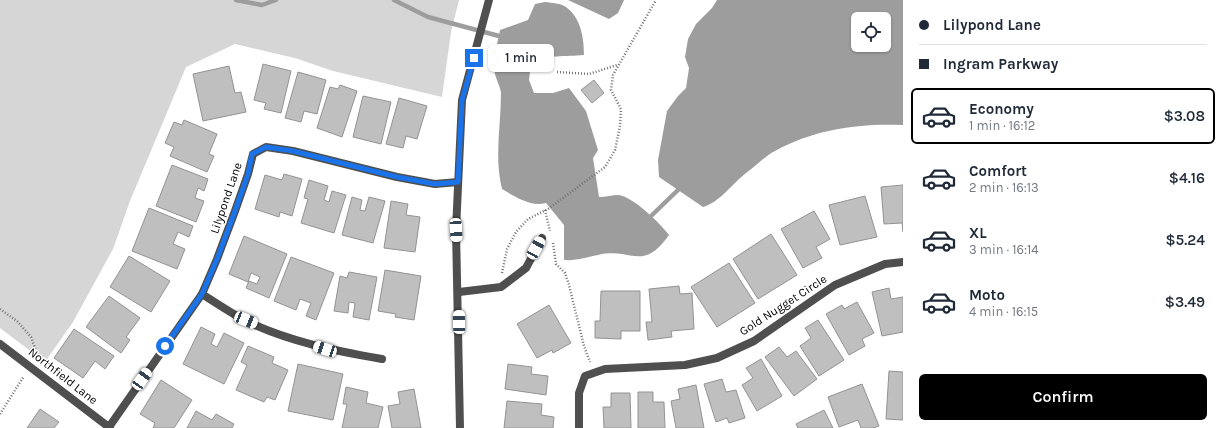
<!DOCTYPE html>
<meta charset="utf-8">
<style>
body{margin:0;font-family:Karla,sans-serif;background:#f6f6f7;color:#1f2937;height:100vh;display:flex;flex-direction:column;font-size:15px;white-space:nowrap}
*{box-sizing:border-box;margin:0}
p{font-size:13px;color:#747a83}
.icon{flex:none;width:22px;height:22px;fill:none;stroke:currentColor;stroke-width:2;stroke-linecap:round;stroke-linejoin:round}
.map{position:relative;flex:1;overflow:hidden}
.panel{display:flex;flex-direction:column;background:#fff;width:320px}
.panel>*{flex:none}
.hud{display:grid;align-content:center;height:88px;padding:0 16px;background:#fff}
.tools{position:absolute;left:851px;top:12px;display:grid;gap:8px}
.tools a{display:grid;place-items:center;width:40px;height:40px;border-radius:6px;background:#fff;box-shadow:0 1px 3px #0004;font-size:20px}
.end{position:absolute;width:18px;height:18px;margin:-9px;border:5px solid #1a73e8;background:#fff;box-shadow:0 0 0 2px #fff}
.from{border-radius:50%}
.bubble{position:absolute;height:28px;border-radius:6px;background:#fff;box-shadow:0 1px 3px #0004;font-size:13px;font-weight:600;line-height:28px;text-align:center}
.car{position:absolute;width:12px;height:24px;margin:-12px -6px;border-radius:5px;box-shadow:0 0 3px 1px #0007;background:linear-gradient(#fff 24%,#345 0 40%,#fff 0 76%,#345 0 86%,#fff 0)}
.hud b{display:flex;align-items:center;gap:14px;height:38px;font-size:15px}
.hud b+b{border-top:1px solid #e0e1e3}
.hud i{width:10px;height:10px;background:#1f2937}
ul{padding:0;list-style:none}
li{display:flex;align-items:center;gap:12px;height:56px;margin:0 8px 6px;padding:0 8px;border:2px solid transparent;border-radius:6px}
li div{flex:1}
li b{display:block;font-size:15px}
li em{font-style:normal;font-weight:600}
li.active{border-color:#000}
li>.icon{width:36px;height:36px;stroke-width:1.5}
.primary-button{display:flex;gap:8px;margin-top:auto;padding:8px 16px}
.primary-button a{flex:1;height:46px;border-radius:6px;background:#000;color:#fff;font-size:16px;font-weight:600;line-height:46px;text-align:center}
main{display:flex;flex:1;min-height:0}
.map>svg:first-child{display:block}
</style>
<main>
<div class="map">
<svg width="903" height="428" viewBox="0 0 903 428">
<rect width="100%" height="100%" fill="#fff"/>
<polygon fill="#d6d6d6" points="0,0 459,0 451,32 442,97 333,71 295,58 235,44 186,67 130,201 113,249 73,322 45,362 0,328"/>
<g fill="#9d9d9d" fill-rule="evenodd">
<polygon points="568,0 624,0 618,13 609,19"/>
<path d="M717,0H903V125C860,123 814,129 775,151C765,156 756,166 746,173C732,184 720,202 703,207L659,177L658,160L667,111L678,96L686,88L689,68L685,57L688,39L696,24L712,8ZM858,19H884V45H858Z"/>
<path d="M545,2C552,3 561,3 566,7C581,18 584,38 584,55C565,57 548,54 531,64L529,80L534,93H553L569,88L586,111L598,150L593,158L599,197C606,197 612,195 619,195C633,197 660,223 669,235C642,273 632,247 598,255C587,257 576,261 564,260V225L546,203C530,207 516,197 502,189C494,157 501,126 501,93C500,85 495,78 494,69C493,57 498,42 500,30L528,20L535,4Z"/>
</g>
<g fill="none" stroke-linecap="round" stroke-linejoin="round">
<g stroke="#9d9d9d" stroke-width="4.5">
<polyline points="236,0 262,5 276,0"/>
<polyline points="394,0 428,17 499,36"/>
<polyline points="651,216 678,190"/>
</g>
</g>
<g fill="#bfbfbf" stroke="#939393">
<polygon points="263,64 291,71 281,113 264,109 266,103 254,100"/>
<polygon points="229,66 235,93 241,92 246,112 203,121 193,74"/>
<polygon points="298,72 326,80 317,114 304,111 301,122 285,118"/>
<polygon points="594,80 604,93 592,103 581,90"/>
<polygon points="340,85 357,91 342,137 317,128 330,87 338,89"/>
<polygon points="363,96 391,102 381,144 353,137"/>
<polygon points="399,98 427,106 417,139 406,136 403,148 386,144"/>
<polygon points="184,120 217,134 209,154 214,156 207,172 170,156 174,147 165,143 174,122 182,125"/>
<polygon points="172,165 208,179 204,191 198,188 195,198 204,201 196,222 156,206"/>
<polygon points="284,174 302,179 292,216 280,212 279,217 255,209 265,175 282,180"/>
<polygon points="309,180 328,186 324,200 329,202 332,191 346,195 334,233 301,223 308,199 304,198"/>
<polygon points="903,185 903,232 902,223 884,224 881,187"/>
<polygon points="865,196 877,237 840,245 829,205"/>
<polygon points="352,197 362,200 360,210 365,211 369,197 385,201 373,243 342,235"/>
<polygon points="391,201 408,204 406,215 420,217 415,252 384,248"/>
<polygon points="149,208 193,226 189,237 178,232 173,244 185,249 177,269 132,251"/>
<polygon points="814,211 830,239 816,247 822,258 803,268 781,229"/>
<polygon points="771,234 797,275 758,299 733,259"/>
<polygon points="244,236 287,254 269,298 246,288 249,281 257,284 260,277 251,273 248,282 229,274"/>
<polygon points="129,256 170,281 151,312 110,287"/>
<polygon points="291,257 334,273 316,320 306,316 311,303 300,299 296,310 274,301"/>
<polygon points="729,263 755,303 717,327 691,287"/>
<polygon points="385,270 421,276 414,320 395,317 396,314 378,311"/>
<polygon points="349,272 377,277 369,320 353,317 355,303 349,302 348,313 334,311 340,276 347,278"/>
<polygon points="679,286 680,294 692,293 694,329 671,331 672,337 648,340 646,322 652,322 649,289"/>
<polygon points="889,288 891,299 903,297 903,332 882,336 872,292"/>
<polygon points="601,291 640,291 640,331 621,331 621,339 595,338 595,321 600,321"/>
<polygon points="109,296 140,318 126,337 130,340 121,353 86,327"/>
<polygon points="857,302 874,333 862,339 865,346 849,355 826,314 842,305 844,309"/>
<polygon points="549,305 571,343 553,353 552,350 537,358 517,324"/>
<polygon points="818,320 844,360 819,376 800,346 811,338 805,328"/>
<polygon points="201,327 215,334 211,344 217,347 224,333 244,343 224,384 183,364"/>
<polygon points="74,329 114,356 105,369 95,361 83,378 54,358"/>
<polygon points="248,346 274,357 272,363 288,370 275,400 267,397 264,402 236,390 247,365 241,362"/>
<polygon points="779,347 787,357 796,351 817,379 794,396 765,357"/>
<polygon points="761,359 782,396 757,411 742,385 753,378 746,368"/>
<polygon points="298,364 343,374 333,420 288,411"/>
<polygon points="508,364 532,367 531,374 548,376 546,395 505,389"/>
<polygon points="889,371 903,372 903,420 886,419"/>
<polygon points="722,379 726,392 736,390 745,418 729,423 727,418 716,422 704,384"/>
<polygon points="161,380 192,400 174,428 153,428 155,423 140,414"/>
<polygon points="862,384 879,426 873,428 861,428 858,420 839,427 828,397"/>
<polygon points="696,385 704,428 676,428 671,401 680,399 678,389"/>
<polygon points="346,387 368,392 366,403 383,407 378,428 342,428 347,404 343,404"/>
<polygon points="414,389 421,428 392,428 388,406 400,404 398,392"/>
<polygon points="638,392 653,392 653,402 664,402 665,428 638,428"/>
<polygon points="611,393 630,393 631,428 604,428 603,407 611,407"/>
<polygon points="507,401 542,404 541,415 554,417 553,428 504,428"/>
<polygon points="40,409 59,422 54,428 27,428"/>
<polygon points="824,410 833,428 798,428 796,424"/>
<polygon points="196,411 212,420 216,414 234,424 232,428 187,428"/>
</g>
<g fill="none" stroke-linecap="round" stroke-linejoin="round">
<g stroke="#717171" stroke-width="2.5" stroke-dasharray="1 2" stroke-linecap="butt">
<polyline points="557,72 589,74 617,65"/>
<polyline points="545,210 550,231"/>
<polyline points="553,243 556,264 565,273 569,285 584,346 590,362"/>
<polyline points="502,273 507,249 516,232 528,219 548,209 605,167 615,150 620,126 621,109 611,90 613,75 656,0"/>
<polyline points="0,309 17,321 31,337 36,351 34,357"/>
<polyline points="0,414 24,376"/>
</g>
<polyline stroke="#4f4f4f" stroke-width="8" points="459,292 501,287 526,268 542,238"/>
<g stroke="#4f4f4f" stroke-width="8">
<path d="M202,294C216,303 231,313 246,321C290,342 336,351 382,359"/>
<polyline points="0,344 110,428"/>
<polyline points="109,427 202,294 217,259 235,211 248,174 253,154 266,147 293,151 397,177 435,184 458,182"/>
<polyline points="579,428 579,393 585,376 605,369 685,365 717,358 754,341 835,285 885,264 903,262"/>
</g>
<polyline stroke="#4f4f4f" stroke-width="8" points="460,428 456,230 462,100 489,0"/>
</g>
<g fill="none" stroke-linecap="round" stroke-linejoin="round">
<polyline stroke="#1a73e8" stroke-width="5" points="165,346 202,294 217,259 235,211 248,174 252,154 266,147 293,151 397,177 435,184 458,182 462,100 474,58"/>
</g>
<g text-anchor="middle" stroke-width="3" stroke-linejoin="round" paint-order="stroke">
<g font-size="12" fill="#000" stroke="#fff">
<text transform="translate(226 198) rotate(-71)" y="4">Lilypond Lane</text>
<text transform="translate(783 305) rotate(-33)" y="4">Gold Nugget Circle</text>
<text transform="translate(63 376) rotate(38)" y="4">Northfield Lane</text>
</g>
</g>
</svg>
<div class="tools">
<a><svg class="icon" aria-label="locate" viewBox="0 0 24 24"><circle cx="12" cy="12" r="6"/><path d="M12 2v4M12 18v4M2 12h4M18 12h4"/></svg></a>
</div>
<i class="end from" style="left:165px;top:346px"></i>
<i class="end" style="left:474px;top:58px"></i>
<div class="bubble" style="left:488px;top:44px;width:66px">1 min</div>
<i class="car" style="left:456px;top:230px;rotate:177deg"></i>
<i class="car" style="left:536px;top:248px;rotate:29deg"></i>
<i class="car" style="left:246px;top:320px;rotate:112deg"></i>
<i class="car" style="left:459px;top:322px;rotate:359deg"></i>
<i class="car" style="left:325px;top:349px;rotate:288deg"></i>
<i class="car" style="left:142px;top:379px;rotate:35deg"></i>
</div>
<section class="panel">
<div class="hud">
<b><i class="from"></i>Lilypond Lane</b>
<b><i></i>Ingram Parkway</b>
</div>
<ul>
<li class="active"><svg class="icon" aria-label="car" viewBox="0 0 24 24"><path d="M5 17H2v-5l4-1 3-4h7l3 4 3 1v5h-3M9 17h6M6 11h13"/><circle cx="7" cy="17" r="2"/><circle cx="17" cy="17" r="2"/></svg><div><b>Economy</b><p>1 min · 16:12</p></div><em>$3.08</em></li>
<li><svg class="icon" aria-label="car" viewBox="0 0 24 24"><path d="M5 17H2v-5l4-1 3-4h7l3 4 3 1v5h-3M9 17h6M6 11h13"/><circle cx="7" cy="17" r="2"/><circle cx="17" cy="17" r="2"/></svg><div><b>Comfort</b><p>2 min · 16:13</p></div><em>$4.16</em></li>
<li><svg class="icon" aria-label="car" viewBox="0 0 24 24"><path d="M5 17H2v-5l4-1 3-4h7l3 4 3 1v5h-3M9 17h6M6 11h13"/><circle cx="7" cy="17" r="2"/><circle cx="17" cy="17" r="2"/></svg><div><b>XL</b><p>3 min · 16:14</p></div><em>$5.24</em></li>
<li><svg class="icon" aria-label="car" viewBox="0 0 24 24"><path d="M5 17H2v-5l4-1 3-4h7l3 4 3 1v5h-3M9 17h6M6 11h13"/><circle cx="7" cy="17" r="2"/><circle cx="17" cy="17" r="2"/></svg><div><b>Moto</b><p>4 min · 16:15</p></div><em>$3.49</em></li>
</ul>
<div class="primary-button"><a>Confirm</a></div>
</section>
</main>
